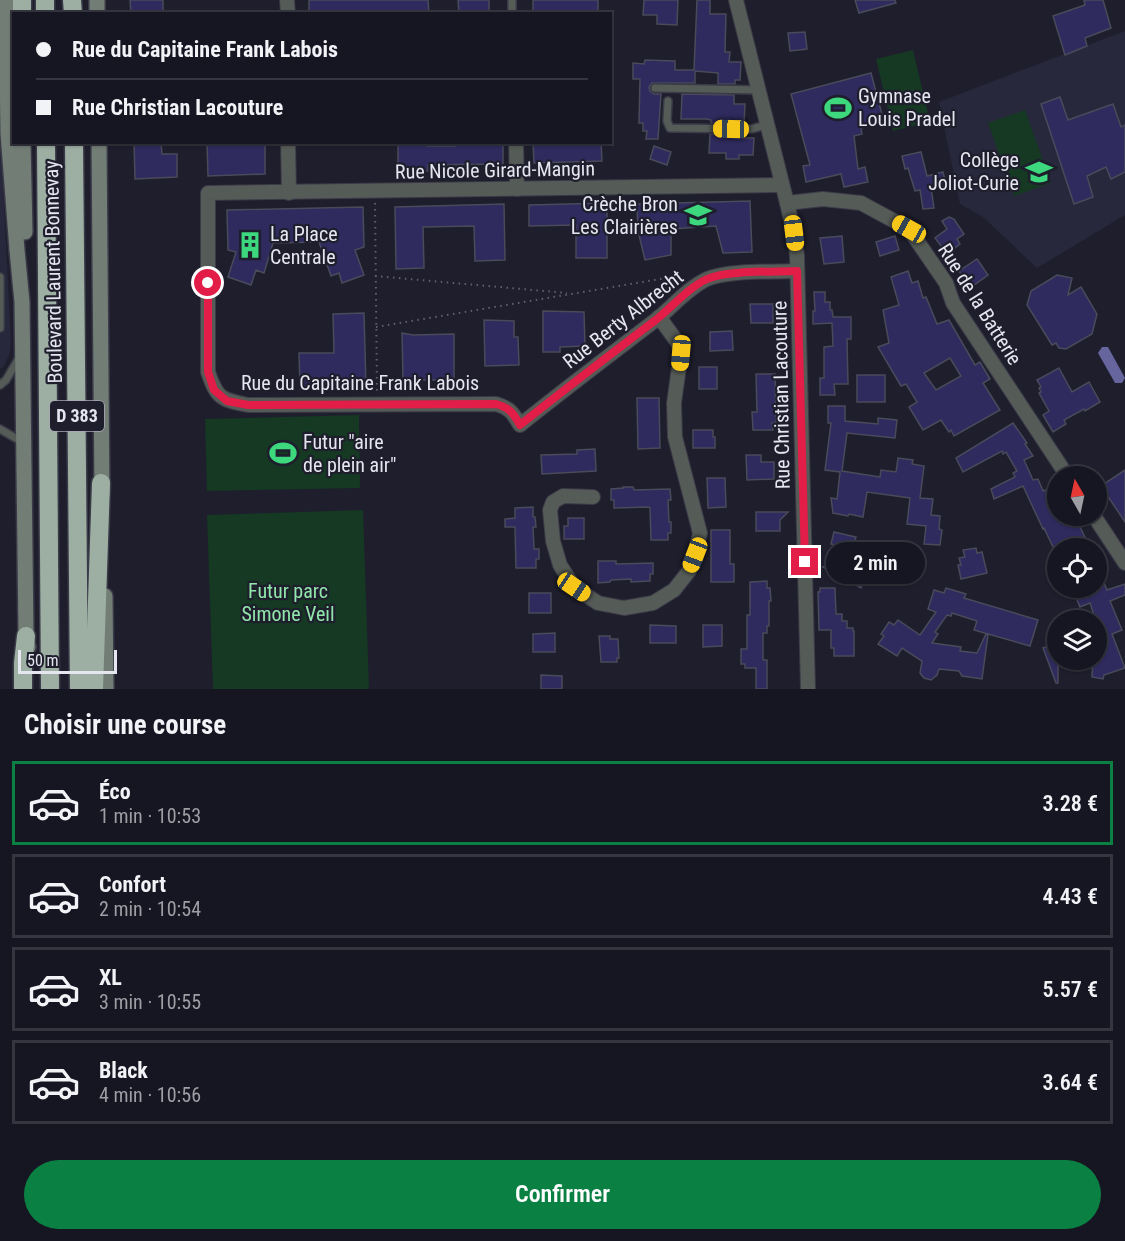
<!DOCTYPE html>
<html lang="fr">
<meta charset="utf-8">
<style>
body{margin:0;font-family:"Roboto Condensed",sans-serif;background:#23232f;color:#f1f3f6;height:100vh;display:flex;flex-direction:column;font-size:22px;white-space:nowrap}
*{box-sizing:border-box;margin:0}
p{font-size:20px;color:#9e9fa5}
.icon{flex:none;width:33px;height:33px;fill:none;stroke:currentColor;stroke-width:2;stroke-linecap:round;stroke-linejoin:round}
.map{position:relative;height:689px;overflow:hidden}
.drawer{display:flex;flex-direction:column;background:#161622;flex:1}
.drawer>*{flex:none}
.top-card{position:absolute;left:12px;top:12px;width:600px;height:132px;border-radius:0px;box-shadow:0 2px 4px #0004,0 0 0 2px #353540;display:grid;align-content:center;height:132px;padding:0 24px;background:#161622}
.needle{width:39px;rotate:351deg}
.controls{position:absolute;left:1047px;top:466px;display:grid;gap:12px}
.controls a{display:grid;place-items:center;width:60px;height:60px;border-radius:50%;background:#161622;box-shadow:0 2px 4px #0004,0 0 0 2px #353540;font-size:30px}
.scale{position:absolute;left:18px;bottom:15px;width:99px;box-sizing:border-box;padding-left:6px;border:3px solid #e6e6f0;border-top:0;font-size:16px;line-height:21px;white-space:nowrap;color:#e6e6f0;-webkit-text-stroke:4px #1e1e2d;paint-order:stroke}
.end{position:absolute;width:27px;height:27px;margin:-14px;border:8px solid #e11d48;background:#fff;box-shadow:0 0 0 3px #fff}
.from{border-radius:50%}
.bubble{position:absolute;height:42px;border-radius:21px;background:#161622;box-shadow:0 2px 4px #0004,0 0 0 2px #353540;font-size:20px;font-weight:600;line-height:42px;text-align:center}
.car{position:absolute;width:18px;height:36px;margin:-18px -9px;border-radius:8px;box-shadow:0 0 4px 2px #0007;background:linear-gradient(#f5c518 24%,#345 0 40%,#f5c518 0 76%,#345 0 86%,#f5c518 0)}
.top-card b{display:flex;align-items:center;gap:21px;height:57px;font-size:22px}
.top-card b+b{border-top:2px solid #353540}
.top-card i{width:15px;height:15px;background:#f1f3f6}
ul{padding:0;list-style:none}
li{display:flex;align-items:center;gap:18px;height:84px;margin:0 12px 9px;padding:0 12px;border:3px solid #353540;border-radius:0px}
li div{flex:1}
li b{display:block;font-size:22px}
li em{font-style:normal;font-weight:600}
li.active{border-color:#0b8043}
li>.icon{width:54px;height:54px;stroke-width:1.5}
h2{padding:0 24px;font-size:27px;line-height:72px}
.cta{display:flex;gap:12px;margin-top:auto;padding:12px 24px}
.cta a{flex:1;height:69px;border-radius:36px;background:#0b8043;color:#fff;font-size:24px;font-weight:600;line-height:69px;text-align:center}
.map>svg:first-child{display:block}
</style>
<div class="map">
<svg width="1125" height="689" viewBox="0 0 1125 689">
<rect width="100%" height="100%" fill="#1e1e2d"/>
<g fill="#28283c">
<polygon points="1125,31 1125,215 1037,268 983,217 960,204 939,102"/>
<polygon points="0,129 11,341 10,353 4,366 0,369"/>
</g>
<g fill="#153922">
<polygon points="913,50 930,122 893,131 876,59"/>
<polygon points="1025,110 1051,183 1014,196 988,123"/>
<polygon points="359,415 360,488 207,491 205,419"/>
<polygon points="363,510 369,689 213,689 207,515"/>
</g>
<polygon fill="#66659d" points="1102,347 1108,347 1125,378 1122,383 1115,383 1098,353"/>
<g fill="#2f2b5e" stroke="#494a5a" stroke-width="1.5" fill-rule="evenodd">
<polygon points="130,0 163,0 163,14 131,14"/>
<polygon points="309,0 428,0 429,14 309,14"/>
<polygon points="458,0 489,0 489,14 459,14"/>
<rect x="533" y="0" width="65" height="14"/>
<polygon points="644,0 678,0 677,25 657,24 657,15 643,15"/>
<polygon points="697,0 710,0 710,14 726,14 725,52 730,52 729,62 741,62 740,80 735,80 735,84 718,84 718,73 695,71 695,83 652,83 649,87 650,91 654,94 661,94 658,139 646,139 647,131 643,131 643,123 639,123 640,79 633,79 633,63 644,64 645,60 675,61 675,70 694,70"/>
<polygon points="855,0 895,0 896,3 859,13"/>
<polygon points="1084,0 1103,0 1111,28 1085,38 1087,46 1065,55 1053,16 1085,5"/>
<polygon points="805,32 807,49 790,51 788,33"/>
<polygon points="871,73 884,122 861,128 862,134 854,136 858,169 865,167 868,182 844,187 841,174 806,182 803,166 810,165 791,94"/>
<polygon points="682,94 734,95 734,104 745,104 744,123 711,123 711,120 707,119 681,119"/>
<polygon points="1060,97 1068,120 1113,104 1121,127 1125,125 1125,172 1111,179 1106,167 1087,176 1093,197 1074,204 1041,104"/>
<polygon points="710,134 744,135 743,138 754,138 753,155 739,155 739,159 726,159 726,153 709,153"/>
<polygon points="134,142 161,142 162,154 177,154 177,177 135,179"/>
<polygon points="207,142 265,142 265,174 208,176"/>
<polygon points="398,142 427,142 427,146 455,146 455,142 503,142 503,164 428,165 428,171 398,171"/>
<polygon points="533,142 601,142 602,161 534,163"/>
<polygon points="654,146 671,152 667,165 650,159"/>
<polygon points="921,152 927,176 943,172 946,184 931,187 934,208 923,209 920,190 915,191 908,168 905,169 902,156"/>
<polygon points="750,201 752,252 723,253 716,226 671,229 671,255 645,260 638,231 637,204"/>
<polygon points="607,203 607,258 576,258 576,225 529,226 529,205"/>
<polygon points="504,204 505,260 475,261 474,226 423,227 424,268 396,269 395,207"/>
<polygon points="363,207 364,247 355,250 364,275 342,283 339,273 331,276 319,242 273,243 264,273 256,270 251,285 228,277 236,252 228,250 227,210"/>
<polygon points="949,217 954,219 964,234 957,239 960,244 947,254 935,238 947,229 942,221"/>
<polygon points="842,236 844,262 824,264 820,238"/>
<polygon points="895,236 899,250 880,256 876,242"/>
<polygon points="977,259 988,275 970,288 959,271"/>
<path d="M908,271L912,283L918,281L923,298L926,297L937,324L949,320L975,365L980,362L990,379L983,383L1000,410L954,436L951,430L949,432L941,420L923,430L909,407L917,402L906,384L901,386L878,347L889,343L883,310L899,305L891,277ZM950,358L961,376L936,390L924,373Z"/>
<polygon points="1057,275 1072,278 1068,295 1081,287 1097,314 1092,334 1066,349 1059,348 1056,343 1052,345 1027,305 1031,291"/>
<polygon points="814,292 825,292 825,302 830,302 830,310 832,310 833,317 851,317 851,339 847,339 848,384 834,384 835,395 820,395 820,378 824,378 824,347 833,346 832,323 813,324 813,311 815,311"/>
<polygon points="750,304 773,304 773,323 751,323"/>
<polygon points="543,311 584,312 585,346 560,347 560,352 543,352"/>
<polygon points="364,313 366,388 300,389 299,353 334,353 333,314"/>
<polygon points="484,320 514,321 514,337 518,337 519,365 485,366"/>
<polygon points="732,331 733,350 710,351 710,332"/>
<polygon points="402,333 413,335 454,334 454,380 403,380"/>
<rect x="699" y="367" width="18" height="22"/>
<polygon points="1059,368 1072,392 1089,382 1100,402 1085,411 1084,409 1064,420 1066,424 1053,432 1043,415 1049,411 1039,393 1041,392 1039,388 1041,387 1037,380"/>
<polygon points="756,374 775,374 776,423 772,423 773,430 753,430 752,412 757,412"/>
<rect x="857" y="375" width="28" height="27"/>
<polygon points="637,398 659,398 660,448 638,449"/>
<polygon points="828,406 845,406 845,421 878,424 878,418 897,420 895,438 847,433 842,471 880,477 881,470 896,472 898,458 913,460 912,464 924,466 920,498 933,499 931,515 940,516 939,529 942,530 940,545 924,544 926,526 907,524 910,498 867,492 863,517 849,514 848,516 833,513 831,498 837,499 840,472 825,470 831,423 828,423"/>
<polygon points="1013,423 1027,443 1025,444 1033,456 1024,460 1033,480 1038,479 1043,491 1045,490 1053,507 1058,505 1058,516 1071,516 1073,522 1077,520 1087,542 1084,543 1087,549 1054,549 1044,528 1043,529 1023,486 994,499 991,489 1015,477 1013,473 1017,471 1006,452 1003,454 1002,451 963,472 956,458"/>
<polygon points="693,430 713,430 713,437 715,437 715,448 693,448"/>
<polygon points="595,449 596,471 542,474 541,455 577,454 577,450"/>
<polygon points="746,455 761,455 761,462 774,462 774,479 747,480"/>
<polygon points="1125,470 1125,522 1101,486"/>
<polygon points="707,478 725,478 726,507 708,508"/>
<polygon points="623,487 633,487 634,490 670,489 671,500 668,500 669,522 671,522 671,533 668,533 668,540 651,540 650,508 649,507 614,508 614,500 611,500 611,489 623,488"/>
<polygon points="533,507 533,517 535,517 536,527 533,527 534,549 539,549 539,559 536,559 536,568 516,568 515,527 505,527 505,519 515,518 515,508"/>
<polygon points="756,512 788,512 780,520 780,531 756,531"/>
<polygon points="568,518 584,518 584,539 564,539 564,526 568,526"/>
<polygon points="711,530 730,530 730,564 734,564 734,582 711,582"/>
<polygon points="834,532 856,537 850,558 879,569 873,583 864,580 861,588 823,567 837,563 845,548 831,544"/>
<polygon points="976,548 977,553 982,552 987,573 961,579 958,565 961,565 959,558 965,557 963,550"/>
<polygon points="598,561 616,561 616,564 653,563 653,574 650,574 650,581 631,582 631,579 611,580 610,582 598,583"/>
<polygon points="1097,566 1107,590 1125,584 1125,595 1110,601 1122,630 1112,634 1125,668 1104,675 1103,679 1092,677 1093,660 1096,660 1096,621 1090,603 1080,607 1072,588 1096,588"/>
<polygon points="767,581 767,588 770,588 771,601 769,601 769,626 767,626 767,633 763,633 763,660 767,660 767,689 756,689 756,668 745,668 745,664 741,664 741,649 747,649 747,615 750,615 750,582"/>
<polygon points="820,588 835,588 836,614 842,614 842,621 847,621 847,628 853,628 853,631 854,631 854,656 834,656 834,648 831,648 831,630 819,630 818,592 820,592"/>
<polygon points="946,588 966,594 964,598 1038,620 1030,646 974,630 977,621 952,613 951,616 947,615 935,632 938,634 932,643 961,647 960,651 977,653 986,634 988,635 982,679 962,676 959,671 939,669 937,675 931,680 924,678 920,673 922,661 902,648 897,656 878,644 884,636 881,634 889,622 894,625 898,620 920,635 936,612 928,609 934,590 944,593"/>
<rect x="529" y="593" width="22" height="20"/>
<polygon points="650,625 676,626 676,643 650,643"/>
<polygon points="703,625 722,625 722,646 703,647"/>
<polygon points="555,633 555,652 533,652 533,634"/>
<polygon points="599,636 610,636 610,639 618,639 619,658 617,658 617,662 601,662"/>
<polygon points="1058,642 1058,683 1056,683 1043,648"/>
<polygon points="541,675 562,676 562,689 541,689"/>
</g>
<g fill="none" stroke-linecap="round" stroke-linejoin="round">
<defs>
<g id="lane">
<polyline points="512,0 512,14"/>
<polyline points="655,88 758,90"/>
<polyline points="668,101 667,121 670,128 751,129 767,125"/>
<polyline points="0,277 0,328"/>
<polyline points="0,385 6,380 19,358"/>
<polyline points="0,429 24,443"/>
</g>
<g id="street">
<polyline points="287,0 288,14"/>
<polyline points="736,0 787,203 794,233 797,256 808,689"/>
<polyline points="288,142 289,193"/>
<polyline points="516,142 517,189"/>
<path d="M782,185L208,193V372C217,399 222,400 248,405L496,404C510,408 513,413 520,425C565,389 611,354 657,319C673,306 688,288 707,279C727,270 773,272 797,271"/>
<polyline points="787,203 823,199 861,203 909,229 946,283 953,303 1068,477"/>
<polyline points="593,497 563,496 553,502 550,510 553,541 560,565 574,587 598,603 624,608 653,603 674,590 689,571 695,555 700,533 675,437 674,403 681,353 678,343 659,317"/>
<polyline points="1094,516 1125,563"/>
</g>
<g id="secondary">
<polyline points="6,0 8,134 17,250 22,302 26,636 28,647"/>
<polyline points="97,0 97,14"/>
<polyline points="23,142 25,232"/>
<polyline points="99,142 102,494"/>
<polyline points="105,596 106,689"/>
</g>
<g id="highway">
<polyline points="45,0 45,14"/>
<polyline points="72,0 73,14"/>
<polyline points="22,14 22,0"/>
<polyline points="46,142 50,689"/>
<polyline points="74,142 79,689"/>
<polyline points="23,689 23,663 26,636"/>
<polyline points="94,689 101,483"/>
</g>
</defs>
<use href="#lane" stroke="#3a3a48" stroke-width="10"/>
<use href="#street" stroke="#3a3a48" stroke-width="16"/>
<use href="#secondary" stroke="#3a3a48" stroke-width="18"/>
<use href="#highway" stroke="#3a3a48" stroke-width="21"/>
<g stroke="#61616e" stroke-width="2" stroke-dasharray="1.5 4.5" stroke-linecap="butt">
<polyline points="375,203 377,392"/>
<polyline points="375,276 567,293"/>
<polyline points="376,327 678,276 682,280"/>
</g>
<use href="#lane" stroke="#555b56" stroke-width="7"/>
<use href="#street" stroke="#555b56" stroke-width="14"/>
<use href="#secondary" stroke="#727d75" stroke-width="15"/>
<use href="#highway" stroke="#9dafa2" stroke-width="18"/>
</g>
<g fill="none" stroke-linecap="round" stroke-linejoin="round">
<path stroke="#e11d48" stroke-width="8" d="M208,283V372L214,390L227,401L248,405L496,404C510,408 513,413 520,425C565,389 611,354 657,319C673,306 688,288 707,279C727,270 774,272 797,271L805,562"/>
</g>
<defs>
<symbol id="stadium-bare" viewBox="-9 -9 18 18"><path d="M0-5a6.5 5 0 1 0 0 10a6.5 5 0 1 0 0-10ZM-3.5-1.8h7v3.6h-7Z" fill="#3dd77e" stroke="#1e1e2d" stroke-width="2.5" paint-order="stroke"/></symbol>
<symbol id="school-bare" viewBox="-9 -9 18 18"><path d="M0-5L7-2L0 1L-7-2ZM-4 1L0 2.5L4 1V4Q0 6-4 4Z" fill="#3dd77e" stroke="#1e1e2d" stroke-width="2.5" paint-order="stroke"/></symbol>
<symbol id="building-bare" viewBox="-9 -9 18 18"><path d="M-4-6H4V6H1V3H-1V6H-4ZM-2.5-4.3h1.7v1.8h-1.7ZM.8-4.3h1.7v1.8H.8ZM-2.5-1h1.7V.8h-1.7ZM.8-1h1.7V.8H.8Z" fill="#3dd77e" stroke="#1e1e2d" stroke-width="2.5" paint-order="stroke"/></symbol>
</defs>
<g fill-rule="evenodd">
<use href="#stadium-bare" x="819" y="89" width="38" height="38"/>
<use href="#school-bare" x="1020" y="153" width="38" height="38"/>
<use href="#school-bare" x="679" y="196" width="38" height="38"/>
<use href="#building-bare" x="231" y="226" width="38" height="38"/>
<use href="#stadium-bare" x="264" y="434" width="38" height="38"/>
</g>
<g text-anchor="middle" stroke-width="4.5" stroke-linejoin="round" paint-order="stroke">
<rect fill="#1e1e2d" stroke="#aaaab6" stroke-width="1.5" x="50" y="401" width="54" height="30" rx="4.5"/>
<g font-size="18" font-weight="bold" fill="#e6e6f0">
<text x="77" y="422">D 383</text>
</g>
<g font-size="20" fill="#e6e6f0" stroke="#1e1e2d" text-anchor="start">
<text x="858" y="103">Gymnase<tspan x="858" dy="23">Louis Pradel</tspan></text>
<text x="1019" y="167" text-anchor="end">Collège<tspan x="1019" dy="23">Joliot-Curie</tspan></text>
<text x="678" y="211" text-anchor="end">Crèche Bron<tspan x="678" dy="23">Les Clairières</tspan></text>
<text x="270" y="241">La Place<tspan x="270" dy="23">Centrale</tspan></text>
<text x="303" y="449">Futur "aire<tspan x="303" dy="23">de plein air"</tspan></text>
</g>
<g font-size="20" fill="#e6e6f0" stroke="#1e1e2d">
<text transform="translate(495 170) rotate(-1)" y="7">Rue Nicole Girard-Mangin</text>
<text transform="translate(53 272) rotate(-91)" y="7">Boulevard Laurent Bonnevay</text>
<text transform="translate(980 304) rotate(58)" y="7">Rue de la Batterie</text>
<text transform="translate(623 319) rotate(-38)" y="7">Rue Berty Albrecht</text>
<text x="360" y="390">Rue du Capitaine Frank Labois</text>
<text transform="translate(781 395) rotate(-91)" y="7">Rue Christian Lacouture</text>
</g>
<g font-size="20" fill="#91e7ab" stroke="#1e1e2d">
<text x="288" y="598">Futur parc<tspan x="288" dy="23">Simone Veil</tspan></text>
</g>
</g>
</svg>
<div class="controls">
<a><svg class="needle" viewBox="-14 -14 28 28"><path d="M0-13l5 13h-10z" fill="#e53935"/><path d="M0 13l5-13h-10z" fill="#9e9fa5"/></svg></a>
<a><svg class="icon" aria-label="locate" viewBox="0 0 24 24"><circle cx="12" cy="12" r="6"/><path d="M12 2v4M12 18v4M2 12h4M18 12h4"/></svg></a>
<a><svg class="icon" aria-label="layers" viewBox="0 0 24 24"><path d="M12 4l9 5-9 5-9-5zM3 14l9 5 9-5"/></svg></a>
</div>
<div class="scale">50 m</div>
<i class="end from" style="left:208px;top:283px"></i>
<i class="end" style="left:805px;top:562px"></i>
<div class="bubble" style="left:826px;top:542px;width:99px">2 min</div>
<i class="car" style="left:731px;top:129px;rotate:271deg"></i>
<i class="car" style="left:909px;top:229px;rotate:299deg"></i>
<i class="car" style="left:794px;top:233px;rotate:173deg"></i>
<i class="car" style="left:681px;top:353px;rotate:185deg"></i>
<i class="car" style="left:695px;top:555px;rotate:201deg"></i>
<i class="car" style="left:574px;top:587px;rotate:124deg"></i>
<div class="top-card">
<b><i class="from"></i>Rue du Capitaine Frank Labois</b>
<b><i></i>Rue Christian Lacouture</b>
</div>
</div>
<section class="drawer">
<h2>Choisir une course</h2>
<ul>
<li class="active"><svg class="icon" aria-label="car" viewBox="0 0 24 24"><path d="M5 17H2v-5l4-1 3-4h7l3 4 3 1v5h-3M9 17h6M6 11h13"/><circle cx="7" cy="17" r="2"/><circle cx="17" cy="17" r="2"/></svg><div><b>Éco</b><p>1 min · 10:53</p></div><em>3.28 €</em></li>
<li><svg class="icon" aria-label="car" viewBox="0 0 24 24"><path d="M5 17H2v-5l4-1 3-4h7l3 4 3 1v5h-3M9 17h6M6 11h13"/><circle cx="7" cy="17" r="2"/><circle cx="17" cy="17" r="2"/></svg><div><b>Confort</b><p>2 min · 10:54</p></div><em>4.43 €</em></li>
<li><svg class="icon" aria-label="car" viewBox="0 0 24 24"><path d="M5 17H2v-5l4-1 3-4h7l3 4 3 1v5h-3M9 17h6M6 11h13"/><circle cx="7" cy="17" r="2"/><circle cx="17" cy="17" r="2"/></svg><div><b>XL</b><p>3 min · 10:55</p></div><em>5.57 €</em></li>
<li><svg class="icon" aria-label="car" viewBox="0 0 24 24"><path d="M5 17H2v-5l4-1 3-4h7l3 4 3 1v5h-3M9 17h6M6 11h13"/><circle cx="7" cy="17" r="2"/><circle cx="17" cy="17" r="2"/></svg><div><b>Black</b><p>4 min · 10:56</p></div><em>3.64 €</em></li>
</ul>
<div class="cta"><a>Confirmer</a></div>
</section>
